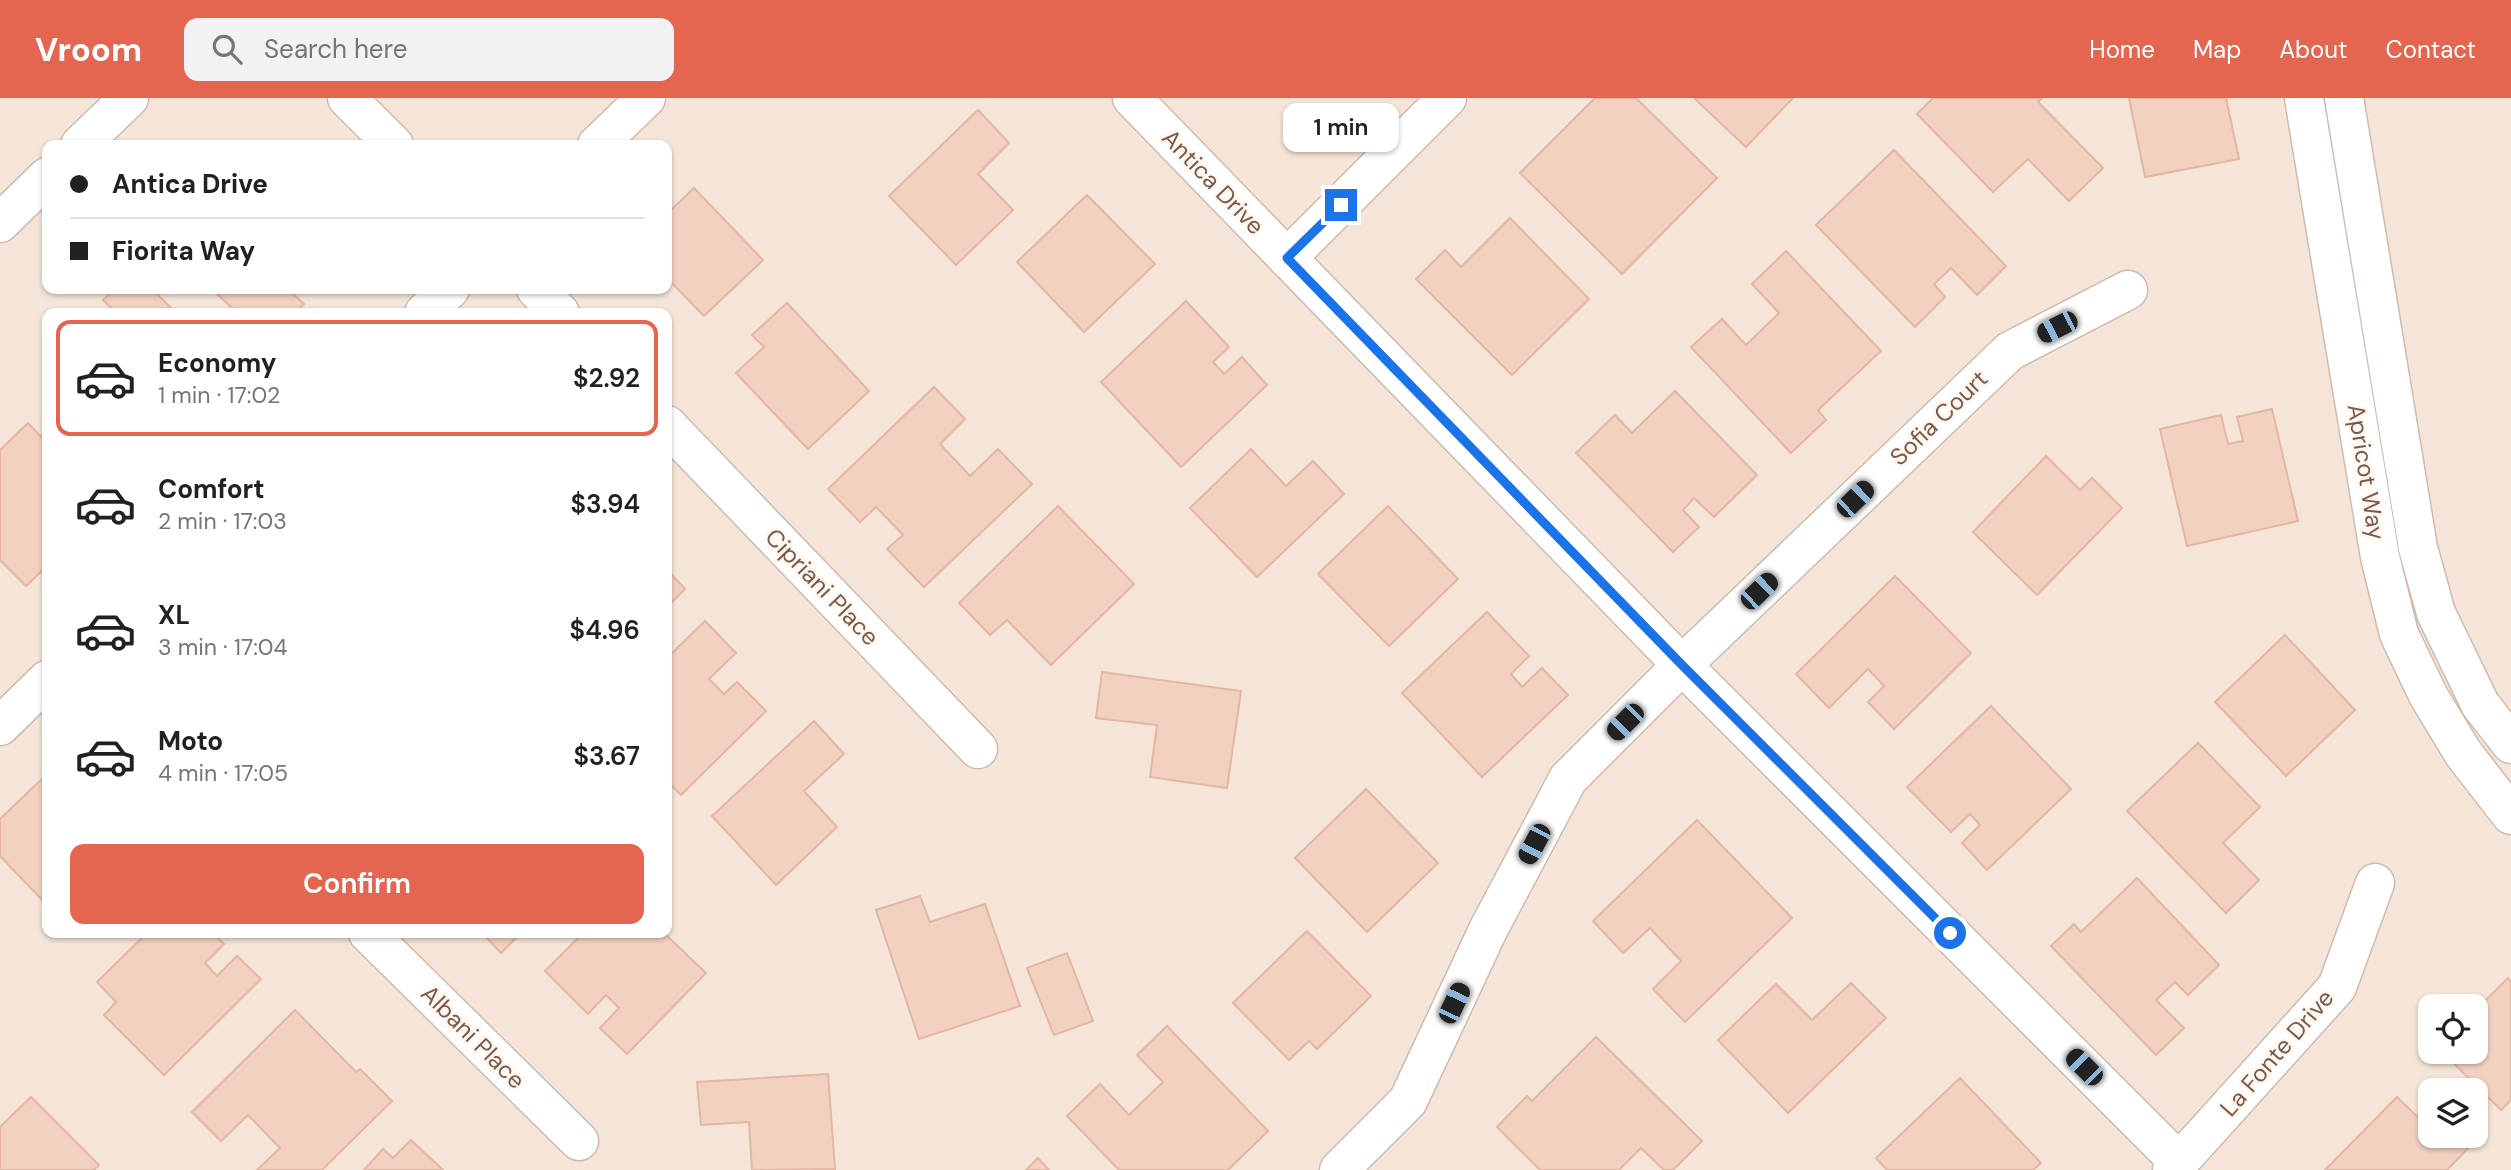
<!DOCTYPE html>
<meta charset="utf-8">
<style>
body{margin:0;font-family:"DM Sans",sans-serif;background:#f2f2f2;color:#202124;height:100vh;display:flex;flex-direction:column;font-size:26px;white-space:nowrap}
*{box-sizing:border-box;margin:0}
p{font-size:23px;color:#757577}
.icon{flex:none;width:38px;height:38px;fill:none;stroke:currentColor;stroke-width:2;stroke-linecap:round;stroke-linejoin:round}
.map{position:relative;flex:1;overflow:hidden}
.side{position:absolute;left:42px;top:210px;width:630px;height:630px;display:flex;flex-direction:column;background:#fff;border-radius:14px;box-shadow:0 2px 5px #0004}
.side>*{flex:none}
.guide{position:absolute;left:42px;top:42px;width:630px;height:154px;border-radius:14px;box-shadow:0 2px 5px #0004;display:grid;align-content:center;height:154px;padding:0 28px;background:#fff}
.controls{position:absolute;left:2418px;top:896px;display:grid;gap:14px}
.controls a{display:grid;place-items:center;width:70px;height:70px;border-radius:14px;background:#fff;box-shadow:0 2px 5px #0004;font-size:35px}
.end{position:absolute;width:32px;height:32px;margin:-16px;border:9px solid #1a73e8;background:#fff;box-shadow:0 0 0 4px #fff}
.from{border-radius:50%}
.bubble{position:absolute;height:49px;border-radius:14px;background:#fff;box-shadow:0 2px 5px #0004;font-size:23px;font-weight:600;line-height:49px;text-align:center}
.car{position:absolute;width:21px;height:42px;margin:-21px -10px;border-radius:9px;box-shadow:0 0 5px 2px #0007;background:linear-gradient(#222 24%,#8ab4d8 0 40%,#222 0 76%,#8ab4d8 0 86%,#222 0)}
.guide b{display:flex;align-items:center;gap:24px;height:66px;font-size:26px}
.guide b+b{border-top:2px solid #e0e0e0}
.guide i{width:18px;height:18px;background:#202124}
ul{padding:12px 0 0;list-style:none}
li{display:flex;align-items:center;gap:21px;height:116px;margin:0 14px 10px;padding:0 14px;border:4px solid transparent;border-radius:14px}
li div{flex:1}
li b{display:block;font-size:26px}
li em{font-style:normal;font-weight:600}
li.selected{border-color:#e56650}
li>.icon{width:63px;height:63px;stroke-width:1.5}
.primary-button{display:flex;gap:14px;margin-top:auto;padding:14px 28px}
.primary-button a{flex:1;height:80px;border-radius:14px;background:#e56650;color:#fff;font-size:28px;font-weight:600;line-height:80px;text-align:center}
header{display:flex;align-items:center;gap:42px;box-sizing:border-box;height:98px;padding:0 35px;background:#e56650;color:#fff}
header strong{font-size:33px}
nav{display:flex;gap:38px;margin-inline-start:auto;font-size:24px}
.search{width:490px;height:63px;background:#f2f2f2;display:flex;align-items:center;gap:18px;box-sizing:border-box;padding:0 24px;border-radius:14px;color:#757577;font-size:26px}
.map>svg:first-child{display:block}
</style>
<header>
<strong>Vroom</strong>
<div class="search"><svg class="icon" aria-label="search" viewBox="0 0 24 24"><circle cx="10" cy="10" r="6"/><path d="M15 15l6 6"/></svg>Search here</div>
<nav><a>Home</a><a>Map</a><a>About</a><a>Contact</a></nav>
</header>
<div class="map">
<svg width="2511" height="1072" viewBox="0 0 2511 1072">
<rect width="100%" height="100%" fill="#fdf4ea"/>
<path fill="#f4e5d8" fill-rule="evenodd" d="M0,0H2511V1072H0ZM47,47H667V191H47ZM47,215H667V835H47ZM2431,908H2476V954H2431ZM2431,992H2476V1038H2431Z"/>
<g fill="#f2d1c1" stroke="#e5b6a2" stroke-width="2">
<polygon points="1595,0 1636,0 1717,80 1622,176 1520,75"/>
<polygon points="1694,0 1793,0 1746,49"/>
<polygon points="1933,0 2042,0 2038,4 2103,70 2069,103 2028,61 1993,94 1917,16"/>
<polygon points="2129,0 2226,0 2239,61 2145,79"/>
<polygon points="978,12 1009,45 978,76 1013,112 956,167 889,98"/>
<polygon points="1894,52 2006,168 1977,197 1951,170 1934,186 1945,199 1915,229 1816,127"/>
<polygon points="694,90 763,162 704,218 668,181 667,183 667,116"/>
<polygon points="1087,97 1155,166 1084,234 1017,164"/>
<polygon points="1510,120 1589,201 1512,277 1416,181 1445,152 1461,169"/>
<polygon points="1786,153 1881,253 1818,312 1826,322 1791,355 1691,249 1722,221 1746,247 1779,215 1752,186"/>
<polygon points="115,191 152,191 176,215 116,215 103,202"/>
<polygon points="212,191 288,191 304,206 295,215 237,215"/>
<polygon points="1186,203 1229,249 1213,264 1224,276 1242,259 1267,287 1181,369 1101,284"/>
<polygon points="787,205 869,293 808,351 736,275 764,249 752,237"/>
<polygon points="934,289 965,321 940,346 970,378 998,351 1032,386 924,489 887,451 903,437 876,409 860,424 828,391"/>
<polygon points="1675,293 1757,377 1714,419 1694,400 1683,412 1699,429 1673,454 1576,355 1615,317 1632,335"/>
<polygon points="2272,311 2298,423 2187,448 2160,331 2221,317 2228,346 2243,343 2237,319"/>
<polygon points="28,325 47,345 47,468 26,488 0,462 0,352"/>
<polygon points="1251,351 1286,388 1313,363 1344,396 1257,479 1190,410"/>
<polygon points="2046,358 2080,392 2092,380 2122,410 2037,497 1973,434"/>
<polygon points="1058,408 1134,486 1051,567 1007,522 990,537 959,505"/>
<polygon points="1388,408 1458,481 1389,548 1318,476"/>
<polygon points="667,472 685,491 667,509"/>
<polygon points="1895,478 1971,555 1894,631 1868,604 1884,588 1868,571 1829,610 1796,576"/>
<polygon points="1487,514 1529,558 1511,576 1522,589 1542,570 1568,597 1482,679 1402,595"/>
<polygon points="705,523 736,555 709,581 724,596 737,584 766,613 681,697 667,683 667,560"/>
<polygon points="2285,537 2355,612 2286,678 2215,604"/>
<polygon points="1102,574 1241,593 1227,690 1150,679 1157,627 1096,620"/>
<polygon points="1991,608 2071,691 1987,772 1962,745 1980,727 1970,716 1951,734 1907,689"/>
<polygon points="814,623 844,656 804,693 837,729 776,787 712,718"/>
<polygon points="2198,645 2260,709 2223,745 2259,782 2226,815 2127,713"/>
<polygon points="47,676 47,807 0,758 0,721"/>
<polygon points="1366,691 1438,765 1367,834 1295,760"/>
<polygon points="1697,722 1792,820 1685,924 1653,891 1681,863 1650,830 1623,855 1593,823"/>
<polygon points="2137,780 2219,867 2188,897 2175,884 2156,902 2184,930 2156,957 2051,848 2074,826 2081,834"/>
<polygon points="920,798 930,824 985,806 1020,908 919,941 876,812"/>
<polygon points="1307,833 1371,898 1317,951 1309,943 1289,962 1233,905"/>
<polygon points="147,835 213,835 224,846 205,865 217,878 237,858 261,881 164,977 104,917 116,904 97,884"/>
<polygon points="482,835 521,835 501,855"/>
<polygon points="583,835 664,835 706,875 627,956 600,930 619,910 606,897 588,916 545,873"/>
<polygon points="1067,855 1093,923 1054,937 1027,870"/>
<polygon points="2508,880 2511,884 2511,1002 2501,1012 2442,954 2476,954 2476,916 2486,906 2484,904"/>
<polygon points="1851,885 1886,920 1788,1015 1718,942 1776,886 1812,922"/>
<polygon points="295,912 356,974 360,971 392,1003 322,1072 257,1072 280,1050 248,1017 221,1043 192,1014"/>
<polygon points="1167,928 1268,1033 1228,1072 1119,1072 1067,1018 1100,986 1129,1017 1163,984 1137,957"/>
<polygon points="1596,939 1702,1043 1673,1072 1664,1072 1641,1050 1619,1072 1540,1072 1497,1029 1527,998 1532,1003"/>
<polygon points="828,976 835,1071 752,1072 749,1024 701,1027 697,984"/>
<polygon points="1960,980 2041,1065 2033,1072 1887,1072 1876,1060"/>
<polygon points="31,999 99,1067 94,1072 0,1072 0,1029"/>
<polygon points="2397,999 2429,1030 2431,1027 2431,1038 2468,1038 2474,1044 2447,1072 2325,1072"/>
<polygon points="411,1042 443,1072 364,1072 383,1051 393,1060"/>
<polygon points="1038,1060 1049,1072 1026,1072"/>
</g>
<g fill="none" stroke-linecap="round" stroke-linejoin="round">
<defs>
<g id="minor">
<polyline points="347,0 394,47"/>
<polyline points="1132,0 1682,567 2180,1065"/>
<polyline points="2304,0 2380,459 2399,536 2428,597 2463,655 2511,717"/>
<polyline points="2344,0 2418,450 2436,515 2480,606 2511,646"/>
<polyline points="80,47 129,0"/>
<polyline points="597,47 646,0"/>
<polyline points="0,125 47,79"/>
<polyline points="1287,160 1447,0"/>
<polyline points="536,191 560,215"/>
<polyline points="424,215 450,191"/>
<polyline points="667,327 978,651"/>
<polyline points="0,628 47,582"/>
<polyline points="368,835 579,1043"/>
<polyline points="1339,1072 1408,1003 1488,832 1568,681 1682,567 2010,253 2128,192"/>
<polyline points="2172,1072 2337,889 2375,785"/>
</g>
</defs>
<use href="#minor" stroke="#cfbbae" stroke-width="41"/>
<use href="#minor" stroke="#fff" stroke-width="38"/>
</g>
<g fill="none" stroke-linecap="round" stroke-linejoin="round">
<polyline stroke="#1a73e8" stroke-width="9" points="1341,107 1287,160 1682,567 1950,835"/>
</g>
<g text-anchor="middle" stroke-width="6" stroke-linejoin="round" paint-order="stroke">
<g font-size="24" fill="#78594c" stroke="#fff8f0">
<text transform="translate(1213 84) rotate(46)" y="8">Antica Drive</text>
<text transform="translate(1939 320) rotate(-44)" y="8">Sofia Court</text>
<text transform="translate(2366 374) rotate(81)" y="8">Apricot Way</text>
<text transform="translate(822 489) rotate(46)" y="8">Cipriani Place</text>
<text transform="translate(473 939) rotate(45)" y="8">Albani Place</text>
<text transform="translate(2277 955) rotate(-49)" y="8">La Fonte Drive</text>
</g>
</g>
</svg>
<div class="controls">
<a><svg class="icon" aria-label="locate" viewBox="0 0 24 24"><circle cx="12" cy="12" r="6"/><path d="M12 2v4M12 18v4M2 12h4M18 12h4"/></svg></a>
<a><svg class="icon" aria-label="layers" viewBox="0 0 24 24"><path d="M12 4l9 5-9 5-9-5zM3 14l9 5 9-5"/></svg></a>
</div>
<i class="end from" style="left:1950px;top:835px"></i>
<i class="end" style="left:1341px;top:107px"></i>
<div class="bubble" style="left:1283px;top:5px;width:116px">1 min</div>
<i class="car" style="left:2057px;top:229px;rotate:243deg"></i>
<i class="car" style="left:1855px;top:401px;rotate:46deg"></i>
<i class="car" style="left:1759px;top:493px;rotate:46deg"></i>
<i class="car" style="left:1625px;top:624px;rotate:225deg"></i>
<i class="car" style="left:1534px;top:746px;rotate:208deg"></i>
<i class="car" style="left:1454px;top:905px;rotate:25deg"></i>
<i class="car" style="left:2084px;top:969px;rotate:315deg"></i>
<div class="guide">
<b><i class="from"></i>Antica Drive</b>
<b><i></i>Fiorita Way</b>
</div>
<section class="side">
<ul>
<li class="selected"><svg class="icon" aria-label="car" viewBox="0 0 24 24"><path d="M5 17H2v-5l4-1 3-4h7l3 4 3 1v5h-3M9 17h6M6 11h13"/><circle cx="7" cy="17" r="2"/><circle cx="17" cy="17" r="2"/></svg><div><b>Economy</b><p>1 min · 17:02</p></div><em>$2.92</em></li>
<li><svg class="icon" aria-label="car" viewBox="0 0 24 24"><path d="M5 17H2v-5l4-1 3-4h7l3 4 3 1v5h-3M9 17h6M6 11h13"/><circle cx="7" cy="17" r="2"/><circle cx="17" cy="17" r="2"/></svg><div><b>Comfort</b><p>2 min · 17:03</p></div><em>$3.94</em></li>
<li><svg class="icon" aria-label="car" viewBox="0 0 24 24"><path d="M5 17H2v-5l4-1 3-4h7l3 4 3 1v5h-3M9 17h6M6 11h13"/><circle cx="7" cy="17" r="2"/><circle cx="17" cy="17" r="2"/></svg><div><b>XL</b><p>3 min · 17:04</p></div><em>$4.96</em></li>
<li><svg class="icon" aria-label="car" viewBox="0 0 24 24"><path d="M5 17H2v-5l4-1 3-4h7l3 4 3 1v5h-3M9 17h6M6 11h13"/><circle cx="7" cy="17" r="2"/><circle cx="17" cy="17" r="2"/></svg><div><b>Moto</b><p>4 min · 17:05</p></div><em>$3.67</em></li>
</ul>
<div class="primary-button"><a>Confirm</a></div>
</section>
</div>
